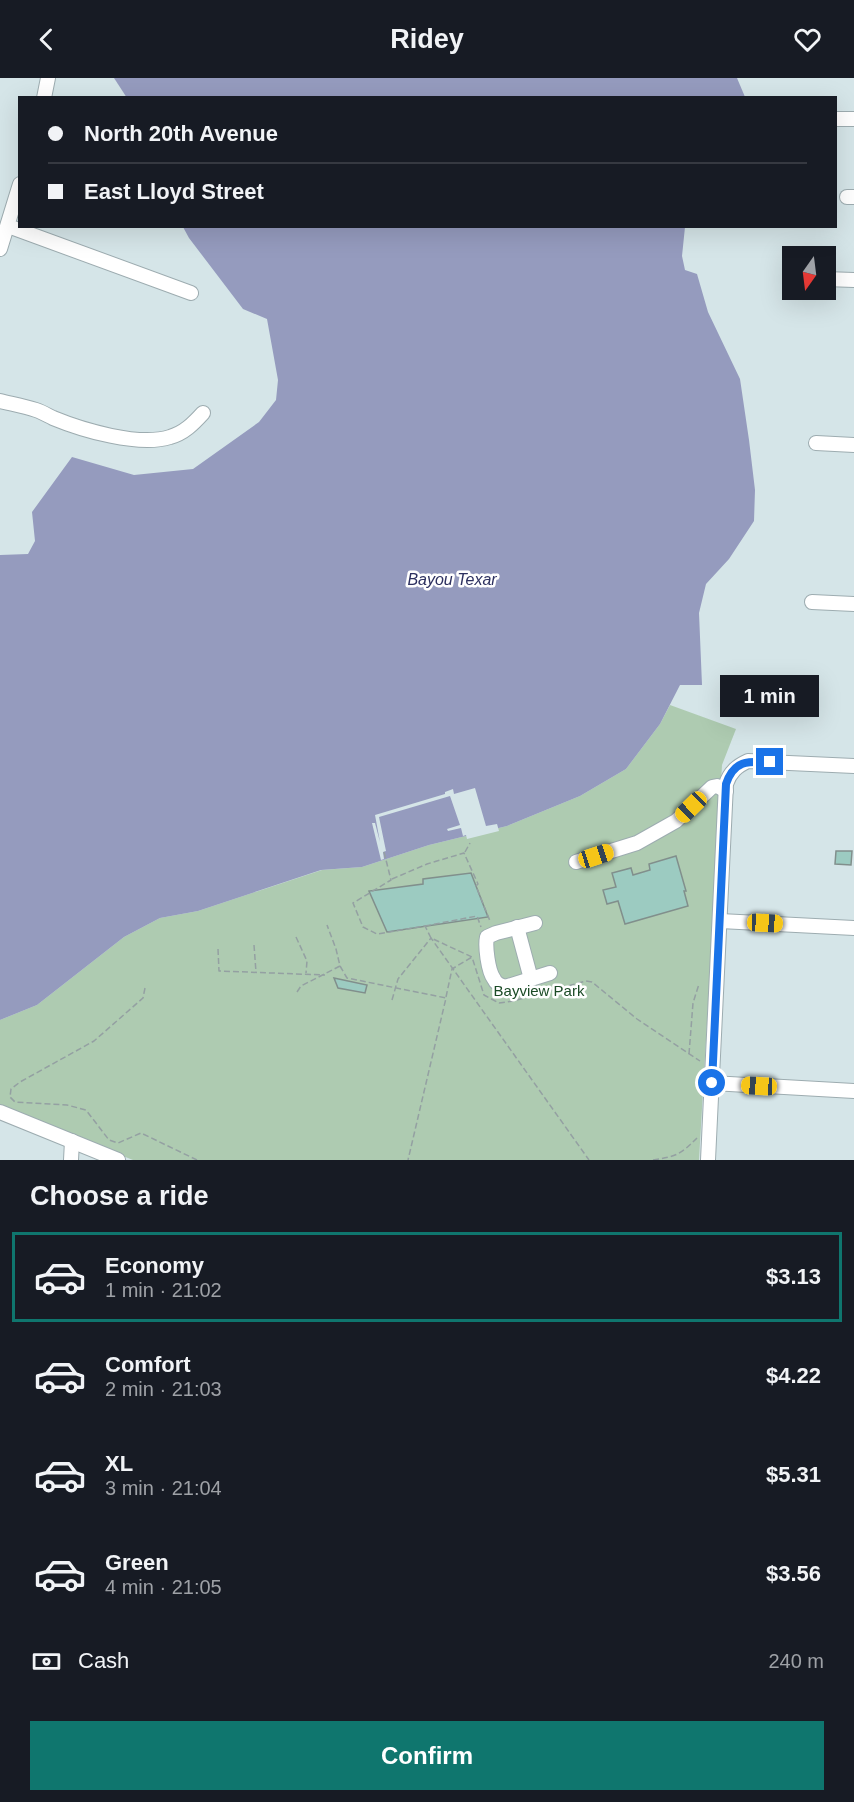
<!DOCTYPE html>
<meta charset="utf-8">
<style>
body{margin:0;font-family:Arial,sans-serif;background:#20242c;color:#f1f3f6;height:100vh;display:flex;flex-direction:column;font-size:22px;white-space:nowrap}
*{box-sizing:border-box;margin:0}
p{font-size:20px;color:#9ea1a6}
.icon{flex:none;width:33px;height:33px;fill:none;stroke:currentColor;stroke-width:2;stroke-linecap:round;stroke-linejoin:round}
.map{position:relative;height:1082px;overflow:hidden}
.details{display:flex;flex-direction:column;background:#171b24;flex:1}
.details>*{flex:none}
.guide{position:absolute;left:18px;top:18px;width:819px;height:132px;border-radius:0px;box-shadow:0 6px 24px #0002;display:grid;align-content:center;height:132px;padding:0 30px;background:#171b24}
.needle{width:39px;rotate:194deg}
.fabs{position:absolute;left:782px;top:168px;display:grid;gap:12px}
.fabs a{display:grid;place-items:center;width:54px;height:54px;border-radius:0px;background:#171b24;box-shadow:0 6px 24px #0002;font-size:30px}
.end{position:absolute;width:27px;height:27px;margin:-14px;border:8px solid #1a73e8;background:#fff;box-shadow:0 0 0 3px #fff}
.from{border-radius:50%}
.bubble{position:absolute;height:42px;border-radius:0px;background:#171b24;box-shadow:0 6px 24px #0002;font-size:20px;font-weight:800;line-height:42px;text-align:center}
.car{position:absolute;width:18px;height:36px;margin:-18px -9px;border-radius:8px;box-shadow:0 0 4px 2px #0007;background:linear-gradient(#f5c518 24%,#345 0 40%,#f5c518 0 76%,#345 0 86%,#f5c518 0)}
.guide b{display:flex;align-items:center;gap:21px;height:57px;font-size:22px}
.guide b+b{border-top:2px solid #363941}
.guide i{width:15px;height:15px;background:#f1f3f6}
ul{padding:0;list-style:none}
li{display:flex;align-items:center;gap:18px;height:90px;margin:0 12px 9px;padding:0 18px;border:3px solid transparent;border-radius:0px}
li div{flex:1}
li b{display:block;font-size:22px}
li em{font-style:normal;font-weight:800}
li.selected{border-color:#0f766e}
li>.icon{width:54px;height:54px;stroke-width:1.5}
h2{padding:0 30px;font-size:27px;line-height:72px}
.pay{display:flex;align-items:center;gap:15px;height:66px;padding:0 30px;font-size:22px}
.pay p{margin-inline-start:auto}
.cta{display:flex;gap:12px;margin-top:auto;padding:12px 30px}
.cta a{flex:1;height:69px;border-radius:0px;background:#0f766e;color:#fff;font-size:24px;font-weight:800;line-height:69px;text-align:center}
header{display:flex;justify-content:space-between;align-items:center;height:78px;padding:0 30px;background:#171b24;font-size:27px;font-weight:800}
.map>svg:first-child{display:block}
</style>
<header><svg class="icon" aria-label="back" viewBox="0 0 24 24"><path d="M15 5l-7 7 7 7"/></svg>Ridey<svg class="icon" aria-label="heart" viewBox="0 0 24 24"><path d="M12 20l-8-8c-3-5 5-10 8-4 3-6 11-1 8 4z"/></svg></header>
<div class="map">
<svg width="854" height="1082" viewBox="0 0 854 1082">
<rect width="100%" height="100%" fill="#d5e5e8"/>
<polygon fill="#aecbb1" points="670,627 736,651 722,687 699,1082 133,1082 0,1029 0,942 37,927 124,859 160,840 198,833 322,792 362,789 429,767 507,748 580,718 626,691 660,646"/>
<g fill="#959bbe">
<polygon points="114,0 737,0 745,19 127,20"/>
<polygon points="183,149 685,149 682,178 685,192 697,196 708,234 740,301 749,362 755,412 754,443 729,481 706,506 699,535 702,607 680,607 660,646 626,691 580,718 507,748 429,767 362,789 321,792 198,833 160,840 124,859 37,927 0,942 0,477 28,476 35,463 32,434 72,379 134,397 193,391 259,344 276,322 278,302 267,241 243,231 189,160"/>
</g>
<polygon fill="#d5e5e8" points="475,710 486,748 497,746 499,753 467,761 466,757 463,758 461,750 448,753 447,751 460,747 450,718 379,739 386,773 383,774 384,781 381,782 372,745 375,745 380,764 375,737 445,716 445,714 453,711 454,716"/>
<g fill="#9ccbc1" stroke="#818f8c" stroke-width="1.5">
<polygon points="836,773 852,773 851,787 835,786"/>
<polygon points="676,778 686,813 684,813 688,828 625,846 618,823 607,826 603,812 616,809 612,795 631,790 633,797 650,792 649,786"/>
<polygon points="471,795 488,839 387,854 369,813 423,806 423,801"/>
<polygon points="334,900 367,907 365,915 338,910"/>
</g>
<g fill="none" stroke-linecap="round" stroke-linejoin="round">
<defs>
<g id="minor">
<polyline points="44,20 48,0"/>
<polyline points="836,41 854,41"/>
<polyline points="847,119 854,119"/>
<polyline points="8,148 191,215"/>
<polyline points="0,171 20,106"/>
<polyline points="825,201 854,202"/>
<path d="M0,323C12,326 24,328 36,332C42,334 47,337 53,340C82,352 139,369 170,359C184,355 193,346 203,335"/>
<polyline points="816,365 854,367"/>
<polyline points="812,524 854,526"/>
<polyline points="576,784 637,765 676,743 712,709 717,708 726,713"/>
<polyline points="720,843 854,850"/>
<path d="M535,845L496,855L487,859C485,868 488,893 494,901C496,906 500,907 505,909L550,895"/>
<polyline points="517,849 531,901"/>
<polyline points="712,1005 854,1013"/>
<polyline points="0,1034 118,1082"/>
<polyline points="71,1082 72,1063"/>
<path d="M708,1082L726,706C730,694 737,688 748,683L854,688"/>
</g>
</defs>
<use href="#minor" stroke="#9dacb0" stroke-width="16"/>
<g stroke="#94a0a2" stroke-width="1.5" stroke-dasharray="6 3" stroke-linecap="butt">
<polyline points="384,774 391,802 353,825 363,849 377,856 425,848 431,860 472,879 484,917 499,925 513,923 586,903 592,904 637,941 700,983"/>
<polyline points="465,774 470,765"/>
<polyline points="392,801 427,786 464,775 478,806 476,808 490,843"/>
<polyline points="425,848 477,838 481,849"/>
<polyline points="296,859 307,883 306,895"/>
<polyline points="254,867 256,894"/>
<polyline points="218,871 219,893 325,897"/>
<polyline points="340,888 347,900 446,920 408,1082"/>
<polyline points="145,910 143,920 94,963 20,1004 11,1011 10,1019 15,1024 67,1027 86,1032 109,1062 118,1065 141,1055 197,1082"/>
<polyline points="297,914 301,908 340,888 336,871 327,847"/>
<polyline points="446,919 452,891 472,879"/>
<polyline points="392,922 398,901 431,860 589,1082"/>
<polyline points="689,976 693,925 699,906"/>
<path d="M653,1082C677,1078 680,1077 697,1060"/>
</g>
<use href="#minor" stroke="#fff" stroke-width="14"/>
</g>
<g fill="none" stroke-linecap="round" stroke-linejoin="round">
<path stroke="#1a73e8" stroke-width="8" d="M712,1005L726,706C734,682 748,683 770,684"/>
</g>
<g text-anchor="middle" stroke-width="5" stroke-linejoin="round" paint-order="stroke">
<g font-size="15" fill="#1b4b26" stroke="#fff">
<text x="539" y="918">Bayview Park</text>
</g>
<g font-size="16" font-style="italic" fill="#2d3160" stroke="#fff">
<text x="452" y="507">Bayou Texar</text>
</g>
</g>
</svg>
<div class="fabs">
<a><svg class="needle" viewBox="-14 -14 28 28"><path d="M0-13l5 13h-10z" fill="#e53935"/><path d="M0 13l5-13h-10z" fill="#9ea1a6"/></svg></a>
</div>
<i class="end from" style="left:712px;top:1005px"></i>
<i class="end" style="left:770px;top:684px"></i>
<div class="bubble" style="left:720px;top:597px;width:99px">1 min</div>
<i class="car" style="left:691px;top:729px;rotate:226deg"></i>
<i class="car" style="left:596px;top:778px;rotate:72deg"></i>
<i class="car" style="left:765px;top:845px;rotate:93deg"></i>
<i class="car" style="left:759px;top:1008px;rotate:273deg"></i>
<div class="guide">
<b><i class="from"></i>North 20th Avenue</b>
<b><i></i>East Lloyd Street</b>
</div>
</div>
<section class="details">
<h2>Choose a ride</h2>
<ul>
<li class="selected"><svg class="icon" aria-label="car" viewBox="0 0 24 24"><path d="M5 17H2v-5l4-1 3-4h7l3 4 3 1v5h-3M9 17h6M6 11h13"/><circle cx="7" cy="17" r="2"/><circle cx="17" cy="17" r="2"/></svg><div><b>Economy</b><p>1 min · 21:02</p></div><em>$3.13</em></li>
<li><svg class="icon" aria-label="car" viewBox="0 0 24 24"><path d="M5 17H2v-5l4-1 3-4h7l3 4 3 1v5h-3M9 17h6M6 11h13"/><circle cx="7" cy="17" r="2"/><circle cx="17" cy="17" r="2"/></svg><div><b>Comfort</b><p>2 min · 21:03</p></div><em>$4.22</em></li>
<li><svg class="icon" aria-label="car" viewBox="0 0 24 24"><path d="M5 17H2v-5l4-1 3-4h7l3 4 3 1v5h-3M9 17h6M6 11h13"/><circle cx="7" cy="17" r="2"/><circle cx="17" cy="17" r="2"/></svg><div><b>XL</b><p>3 min · 21:04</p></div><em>$5.31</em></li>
<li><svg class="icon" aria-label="car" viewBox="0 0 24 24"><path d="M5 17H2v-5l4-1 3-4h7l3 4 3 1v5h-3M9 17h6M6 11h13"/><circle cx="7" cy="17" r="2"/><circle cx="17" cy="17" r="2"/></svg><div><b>Green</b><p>4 min · 21:05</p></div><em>$3.56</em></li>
</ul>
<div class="pay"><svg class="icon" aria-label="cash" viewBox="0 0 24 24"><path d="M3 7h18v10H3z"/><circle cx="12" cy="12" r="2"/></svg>Cash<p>240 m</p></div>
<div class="cta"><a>Confirm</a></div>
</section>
